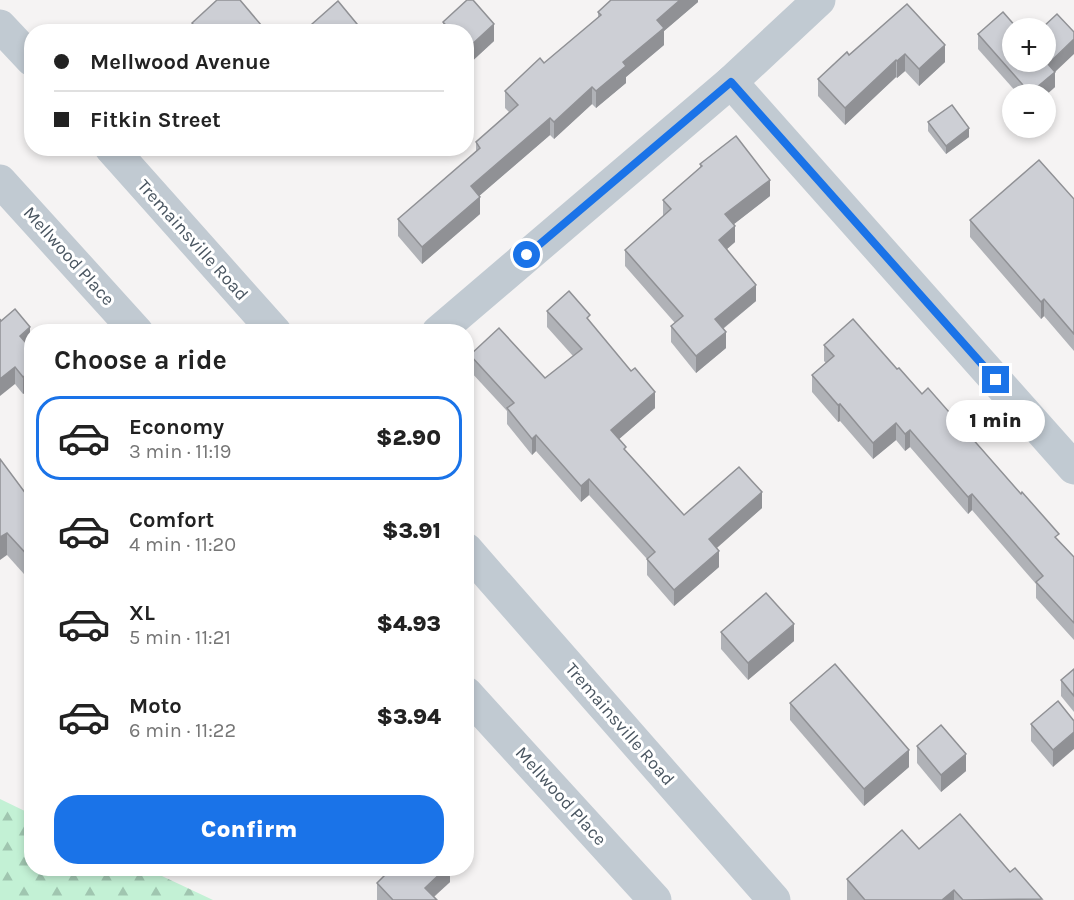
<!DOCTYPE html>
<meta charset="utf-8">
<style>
body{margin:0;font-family:Karla,sans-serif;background:#f2f2f2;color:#222;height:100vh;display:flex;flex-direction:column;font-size:22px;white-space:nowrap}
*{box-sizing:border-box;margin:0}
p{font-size:20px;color:#767676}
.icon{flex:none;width:33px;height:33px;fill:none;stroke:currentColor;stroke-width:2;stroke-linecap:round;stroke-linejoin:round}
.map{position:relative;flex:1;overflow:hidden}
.sheet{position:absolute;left:24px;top:324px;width:450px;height:552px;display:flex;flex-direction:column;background:#fff;border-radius:24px;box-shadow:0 3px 9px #0003}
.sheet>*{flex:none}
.banner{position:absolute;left:24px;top:24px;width:450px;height:132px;border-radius:24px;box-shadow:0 3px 9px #0003;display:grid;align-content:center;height:132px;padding:0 30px;background:#fff}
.controls{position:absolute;left:1002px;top:18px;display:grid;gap:12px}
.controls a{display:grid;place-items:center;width:54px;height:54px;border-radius:50%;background:#fff;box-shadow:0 3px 9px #0003;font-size:30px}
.end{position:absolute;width:27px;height:27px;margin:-14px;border:8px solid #1a73e8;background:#fff;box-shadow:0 0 0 3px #fff}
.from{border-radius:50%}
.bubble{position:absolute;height:42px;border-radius:21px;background:#fff;box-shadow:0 3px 9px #0003;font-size:20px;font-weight:800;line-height:42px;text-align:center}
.banner b{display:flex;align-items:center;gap:21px;height:57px;font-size:22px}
.banner b+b{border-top:2px solid #e0e0e0}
.banner i{width:15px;height:15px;background:#222}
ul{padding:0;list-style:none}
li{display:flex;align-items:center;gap:18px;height:84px;margin:0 12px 9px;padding:0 18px;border:3px solid transparent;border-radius:24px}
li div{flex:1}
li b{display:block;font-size:22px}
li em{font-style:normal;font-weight:800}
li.active{border-color:#1a73e8}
li>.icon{width:54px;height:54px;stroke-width:1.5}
h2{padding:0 30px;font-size:27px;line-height:72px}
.action{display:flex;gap:12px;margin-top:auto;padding:12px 30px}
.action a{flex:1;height:69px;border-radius:24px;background:#1a73e8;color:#fff;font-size:24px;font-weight:800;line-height:69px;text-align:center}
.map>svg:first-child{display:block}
</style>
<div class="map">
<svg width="1074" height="900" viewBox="0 0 1074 900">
<defs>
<pattern id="forest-firs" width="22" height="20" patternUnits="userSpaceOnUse" patternTransform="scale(1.5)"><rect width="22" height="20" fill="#c3f1d5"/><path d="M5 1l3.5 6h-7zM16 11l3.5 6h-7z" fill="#a0c6b0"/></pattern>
</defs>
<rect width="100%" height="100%" fill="#f5f3f3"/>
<polygon fill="url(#forest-firs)" points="0,799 31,814 32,868 147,869 213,900 0,900"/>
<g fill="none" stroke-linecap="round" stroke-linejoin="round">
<g stroke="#c1cad2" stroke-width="33">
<polyline points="731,82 1074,468"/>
<polyline points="0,181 137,332"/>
<polyline points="438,332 731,82 819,0"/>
<polyline points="466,693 655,900"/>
</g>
<g stroke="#c1cad2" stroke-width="33">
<polyline points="0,26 32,60"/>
<polyline points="111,148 275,332"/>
<polyline points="466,549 774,900"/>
</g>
</g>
<g fill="#b0b2b7">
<polygon points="698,0 698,2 664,31 664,45 626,77 626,83 596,108 592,104 554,139 550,135 479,196 480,214 422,264 398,236 398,219 476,152 476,142 509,112 505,108 505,91 544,63 598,18 598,12"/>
<polygon points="907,4 945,62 919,86 905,71 897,78 896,77 845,125 818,96 818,79 849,55"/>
<polygon points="443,22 494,41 468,65 466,64 466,32 443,32"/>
<polygon points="192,23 267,32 192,32"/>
<polygon points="312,24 357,32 312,32"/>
<polygon points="978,34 1055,72 1055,87 1046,95 1018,94 978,49"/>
<polygon points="928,122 969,137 946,154 928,131"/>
<polygon points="700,164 770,196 734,224 735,242 727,249 756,301 723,329 726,348 696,373 671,342 671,326 675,323 625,266 625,250 663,216 663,200 700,168"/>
<polygon points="1074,199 1074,351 1044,316 1041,319 970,237 970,220"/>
<polygon points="547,311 590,322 655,408 619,439 626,452 684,515 762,508 716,548 719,567 674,606 647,575 647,559 589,495 581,502 536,451 532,455 507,424 507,411 470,371 470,355 545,378 573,356 547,327"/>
<polygon points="0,319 30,344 28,346 32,350 32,387 23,394 15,384"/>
<polygon points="824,345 897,369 922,394 1074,557 1074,640 1036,598 1036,584 972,510 968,514 910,447 905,451 896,440 873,459 840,421 838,422 812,392 812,375 826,363 824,361"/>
<polygon points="0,459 32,502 32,583 7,555"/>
<polygon points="721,632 794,641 748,680 721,649"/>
<polygon points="1074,669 1074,712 1061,696 1061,680"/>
<polygon points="790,703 909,767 864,806 790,720"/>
<polygon points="1074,721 1053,767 1031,741 1031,724"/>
<polygon points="917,746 966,771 941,792 917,763"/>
<polygon points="919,849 1010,872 1042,900 847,900 847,879"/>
<polygon points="450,868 450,882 434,897 437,900 377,900 377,883"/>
</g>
<g fill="#909195">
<polygon points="680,0 698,0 698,2 664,31 664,45 626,77 626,83 596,108 596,91 623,62 657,20"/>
<polygon points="357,24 357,32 348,32"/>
<polygon points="494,24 494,41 468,65 468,48"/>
<polygon points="1074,39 1074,54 1055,72 1055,87 1046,95 1030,94 1048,64"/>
<polygon points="945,45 945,62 919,86 919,69"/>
<polygon points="905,54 905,71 897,78 897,61"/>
<polygon points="896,60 896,77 845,125 845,108"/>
<polygon points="592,87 592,104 554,139 554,122"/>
<polygon points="550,118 550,135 471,203 471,186"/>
<polygon points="969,128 969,137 946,154 946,146"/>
<polygon points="770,180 770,196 725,231 725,214"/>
<polygon points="480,197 480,214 422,264 422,247"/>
<polygon points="735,226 735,242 719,256 719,240"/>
<polygon points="756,285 756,301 715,335 715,319"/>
<polygon points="1044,299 1044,316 1041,319 1041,302"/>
<polygon points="30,327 30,344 20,353 20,336"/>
<polygon points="726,332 726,348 696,373 696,356"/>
<polygon points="15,367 15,384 0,396 0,379"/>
<polygon points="32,370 32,387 23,394 23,377"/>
<polygon points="655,392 655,408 611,446 611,430"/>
<polygon points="840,404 840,421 838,422 838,405"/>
<polygon points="896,423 896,440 873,459 873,443"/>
<polygon points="910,430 910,447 905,451 905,434"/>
<polygon points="536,435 536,451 532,455 532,439"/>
<polygon points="589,479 589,495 581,502 581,486"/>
<polygon points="762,492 762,508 709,555 709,539"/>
<polygon points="972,494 972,510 968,514 968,497"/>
<polygon points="7,533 7,555 0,560 0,537"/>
<polygon points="719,551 719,567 674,606 674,590"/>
<polygon points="794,624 794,641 748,680 748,663"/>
<polygon points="1074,732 1074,749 1053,767 1053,750"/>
<polygon points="909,750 909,767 864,806 864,789"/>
<polygon points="966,754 966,771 941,792 941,775"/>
<polygon points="446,868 450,868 450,882 430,900 425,888"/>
<polygon points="954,890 954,900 942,900"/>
</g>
<g fill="#cdcfd5" stroke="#909195" stroke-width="1.5">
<polygon points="217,0 240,0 267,32 200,32 192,23"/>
<polygon points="467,0 473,0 494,24 468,48 466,47 466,32 452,32 443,22"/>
<polygon points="611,0 680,0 657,20 664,28 623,62 626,66 596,91 592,87 554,122 550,118 471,186 480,197 422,247 398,219 480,148 476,142 518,105 505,91 540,58 544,63 601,15 598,12"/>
<polygon points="338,1 357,24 348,32 319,32 312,24"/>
<polygon points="907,4 945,45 919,69 905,54 897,61 896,60 845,108 818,79 847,52 849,55"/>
<polygon points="1003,12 1017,28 1012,28 1012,62 1046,62 1046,28 1042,28 1057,14 1074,32 1074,39 1048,64 1055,72 1030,93 978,34"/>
<polygon points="952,105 969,128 946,146 928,122"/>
<polygon points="736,136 770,180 725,214 735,226 719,240 756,285 715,319 726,332 696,356 671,326 683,316 625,250 671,209 663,200 702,166 700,164"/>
<polygon points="1039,160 1074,199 1074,334 1044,299 1041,302 970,220"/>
<polygon points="569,291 590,315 587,318 631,371 635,368 655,392 611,430 626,447 624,449 684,515 739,467 762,492 709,539 719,551 674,590 647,559 655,552 589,479 581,486 536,435 532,439 507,408 514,403 470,355 499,328 545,378 582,349 547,311"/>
<polygon points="15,309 30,327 20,336 32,350 32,370 23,377 15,367 0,379 0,319 1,321"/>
<polygon points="853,319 897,369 899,368 922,394 928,388 1021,494 1022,492 1059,534 1055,537 1074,557 1074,623 1036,582 1043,576 972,494 968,497 910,430 905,434 896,423 873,443 840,404 838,405 812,375 834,356 824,345"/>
<polygon points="0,459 32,502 32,560 7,533 0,537"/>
<polygon points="766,593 794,624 748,663 721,632"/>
<polygon points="835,664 909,750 864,789 790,703"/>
<polygon points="1074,669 1074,696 1061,680"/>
<polygon points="1058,701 1074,721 1074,732 1053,750 1031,724"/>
<polygon points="941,725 966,754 941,775 917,746"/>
<polygon points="960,814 1010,872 1015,868 1042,899 963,900 954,890 942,900 865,900 847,879 902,830 919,849"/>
<polygon points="392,868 446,868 425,888 437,900 393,900 377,883"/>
</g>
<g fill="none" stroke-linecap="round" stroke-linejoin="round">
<polyline stroke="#1a73e8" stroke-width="8" points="527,255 731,82 996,380"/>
</g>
<g text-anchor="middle" stroke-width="6" stroke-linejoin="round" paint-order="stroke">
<g font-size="18" fill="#4a5661" stroke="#fff">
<text transform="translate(193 240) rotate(48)" y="6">Tremainsville Road</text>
<text transform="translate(69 256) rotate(48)" y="6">Mellwood Place</text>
<text transform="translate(620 724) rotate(49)" y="6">Tremainsville Road</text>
<text transform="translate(561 796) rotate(48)" y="6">Mellwood Place</text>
</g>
</g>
</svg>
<div class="controls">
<a>+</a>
<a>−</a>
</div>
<i class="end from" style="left:527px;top:255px"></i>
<i class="end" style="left:996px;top:380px"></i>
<div class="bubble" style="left:946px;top:400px;width:99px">1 min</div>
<div class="banner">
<b><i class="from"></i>Mellwood Avenue</b>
<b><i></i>Fitkin Street</b>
</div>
<section class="sheet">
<h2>Choose a ride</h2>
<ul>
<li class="active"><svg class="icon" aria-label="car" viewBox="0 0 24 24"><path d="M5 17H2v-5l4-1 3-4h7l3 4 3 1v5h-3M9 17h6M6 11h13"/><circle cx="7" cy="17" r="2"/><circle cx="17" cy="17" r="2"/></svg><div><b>Economy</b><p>3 min · 11:19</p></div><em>$2.90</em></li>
<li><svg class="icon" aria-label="car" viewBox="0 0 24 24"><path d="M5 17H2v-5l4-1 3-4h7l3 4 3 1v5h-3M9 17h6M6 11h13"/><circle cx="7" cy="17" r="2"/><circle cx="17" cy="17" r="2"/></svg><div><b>Comfort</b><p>4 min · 11:20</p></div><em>$3.91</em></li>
<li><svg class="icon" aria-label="car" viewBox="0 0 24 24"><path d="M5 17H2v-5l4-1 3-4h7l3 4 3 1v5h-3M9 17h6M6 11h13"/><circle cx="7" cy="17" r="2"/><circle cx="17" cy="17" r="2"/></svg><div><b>XL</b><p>5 min · 11:21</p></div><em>$4.93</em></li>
<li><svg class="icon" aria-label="car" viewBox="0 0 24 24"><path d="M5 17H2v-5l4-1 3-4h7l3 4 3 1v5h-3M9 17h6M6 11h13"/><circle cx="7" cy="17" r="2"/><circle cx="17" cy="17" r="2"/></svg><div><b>Moto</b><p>6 min · 11:22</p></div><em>$3.94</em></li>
</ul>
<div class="action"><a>Confirm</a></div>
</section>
</div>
